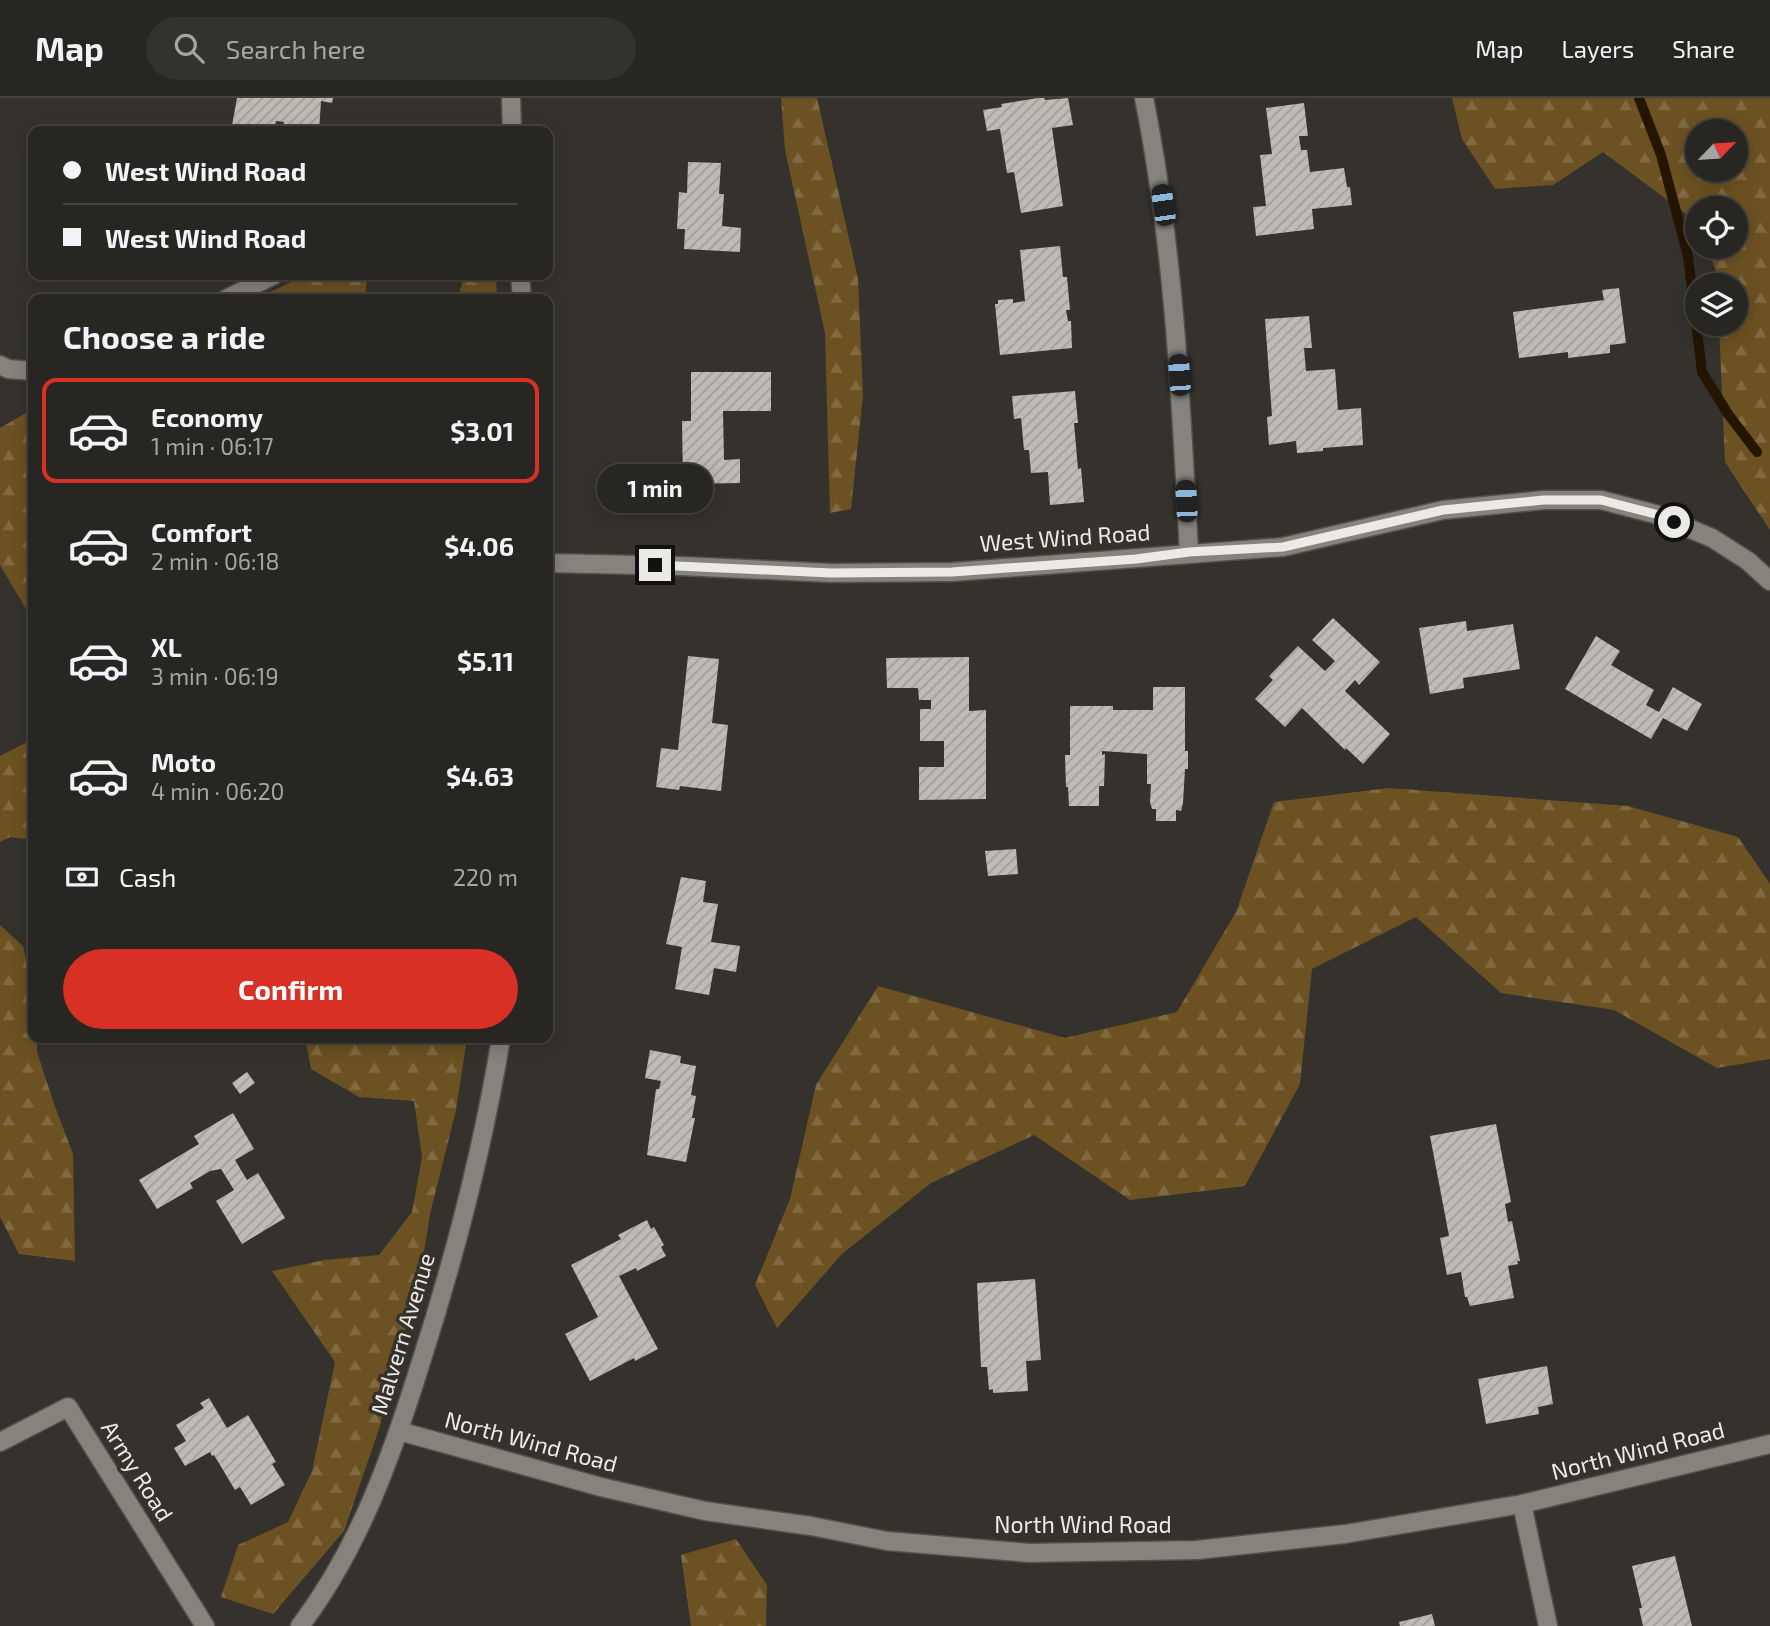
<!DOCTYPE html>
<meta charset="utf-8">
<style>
body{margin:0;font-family:"Exo 2",sans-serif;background:#34322f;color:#f1f3f6;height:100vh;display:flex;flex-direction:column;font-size:26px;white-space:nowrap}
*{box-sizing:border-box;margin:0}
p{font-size:23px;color:#a5a5a5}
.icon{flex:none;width:38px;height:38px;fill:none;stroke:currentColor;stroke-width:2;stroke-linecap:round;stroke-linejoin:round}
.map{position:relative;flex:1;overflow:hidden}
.details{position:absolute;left:28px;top:196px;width:525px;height:749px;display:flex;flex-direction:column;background:#282622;border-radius:14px;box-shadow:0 4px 18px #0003,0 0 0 2px #444340}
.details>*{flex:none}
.banner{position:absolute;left:28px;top:28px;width:525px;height:154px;border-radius:14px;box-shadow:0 4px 18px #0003,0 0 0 2px #444340;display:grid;align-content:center;height:154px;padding:0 35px;background:#282622}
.needle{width:46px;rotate:65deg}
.tools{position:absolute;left:1685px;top:21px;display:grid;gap:14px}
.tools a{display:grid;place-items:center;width:63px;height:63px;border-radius:50%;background:#282622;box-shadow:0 4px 18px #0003,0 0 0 2px #444340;font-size:35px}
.end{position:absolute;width:32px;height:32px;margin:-16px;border:9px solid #ebeae6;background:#111;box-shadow:0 0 0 4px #111}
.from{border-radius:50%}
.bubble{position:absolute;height:49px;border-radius:24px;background:#282622;box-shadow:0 4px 18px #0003,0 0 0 2px #444340;font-size:23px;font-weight:700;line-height:49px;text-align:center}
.car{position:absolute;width:21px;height:42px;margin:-21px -10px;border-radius:9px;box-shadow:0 0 5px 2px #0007;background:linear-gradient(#222 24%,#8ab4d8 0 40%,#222 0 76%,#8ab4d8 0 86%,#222 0)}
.banner b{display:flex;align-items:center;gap:24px;height:66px;font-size:26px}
.banner b+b{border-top:2px solid #444340}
.banner i{width:18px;height:18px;background:#f1f3f6}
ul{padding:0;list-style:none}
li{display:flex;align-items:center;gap:21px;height:105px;margin:0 14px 10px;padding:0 21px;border:4px solid transparent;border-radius:14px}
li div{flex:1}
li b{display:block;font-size:26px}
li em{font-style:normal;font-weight:700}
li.active{border-color:#d93025}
li>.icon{width:63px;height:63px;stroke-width:1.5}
h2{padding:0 35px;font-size:32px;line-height:84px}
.pay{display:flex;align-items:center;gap:18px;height:77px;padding:0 35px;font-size:26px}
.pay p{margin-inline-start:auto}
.primary-button{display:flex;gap:14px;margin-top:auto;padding:14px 35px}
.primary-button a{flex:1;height:80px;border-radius:42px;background:#d93025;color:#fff;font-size:28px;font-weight:700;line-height:80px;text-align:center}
header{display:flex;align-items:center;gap:42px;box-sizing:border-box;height:98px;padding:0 35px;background:#282622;border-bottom:2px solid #444340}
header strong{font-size:33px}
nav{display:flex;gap:38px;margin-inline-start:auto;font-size:24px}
.search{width:490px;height:63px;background:#34322f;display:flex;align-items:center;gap:18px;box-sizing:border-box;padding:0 24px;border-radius:38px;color:#a5a5a5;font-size:26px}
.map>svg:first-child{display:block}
</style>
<header>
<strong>Map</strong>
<div class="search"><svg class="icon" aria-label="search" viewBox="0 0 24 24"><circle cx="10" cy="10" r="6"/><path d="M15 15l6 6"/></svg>Search here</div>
<nav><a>Map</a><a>Layers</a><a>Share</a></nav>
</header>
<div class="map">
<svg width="1770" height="1528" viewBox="0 0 1770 1528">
<defs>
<pattern id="forest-firs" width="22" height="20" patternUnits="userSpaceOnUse" patternTransform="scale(1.75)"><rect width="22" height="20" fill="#6c5122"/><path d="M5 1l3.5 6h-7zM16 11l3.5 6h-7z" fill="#816a42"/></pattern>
<pattern id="building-hatch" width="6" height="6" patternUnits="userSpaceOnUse" patternTransform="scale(1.75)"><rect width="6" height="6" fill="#bebbb5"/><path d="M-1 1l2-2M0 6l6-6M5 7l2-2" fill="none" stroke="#a09e99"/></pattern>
</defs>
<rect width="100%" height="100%" fill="#35322d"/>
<g fill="url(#forest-firs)" fill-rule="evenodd">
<polygon points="781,0 817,0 858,180 863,297 851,411 830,415 825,235 785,52"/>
<path d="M1452,0H1770V432L1725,364L1719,226H1736V187H1718V179L1707,149H1736V110H1698L1697,124L1603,54L1553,87L1495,91L1462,41ZM1698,33H1736V72H1698Z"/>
<polygon points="306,177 367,177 365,201 255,201"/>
<polygon points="464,177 496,177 497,201 458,201"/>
<polygon points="33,311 33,523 0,467 0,330"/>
<polygon points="33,641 33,742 10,739 0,744 0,658"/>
<polygon points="1389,690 1628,708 1738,739 1770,786 1770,961 1717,970 1614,912 1501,895 1416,819 1312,871 1300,986 1245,1088 1130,1102 1034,1037 931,1085 842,1156 777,1230 755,1187 790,1101 816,987 878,888 1065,940 1177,914 1236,814 1274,704"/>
<polygon points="0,827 23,848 33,892 33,940 37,940 37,954 54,1006 73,1056 75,1163 19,1156 0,1119"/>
<polygon points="305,940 467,940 456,1012 430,1116 421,1172 379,1331 344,1433 273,1516 221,1499 238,1447 288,1424 312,1373 335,1264 272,1173 325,1162 379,1157 412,1114 422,1059 414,1003 359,999 311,971"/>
<polygon points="736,1441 767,1487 766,1528 691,1528 681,1457"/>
</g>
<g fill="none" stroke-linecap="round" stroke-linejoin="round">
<polyline stroke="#241500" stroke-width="10" points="1639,0 1661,57 1688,158 1702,274 1728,316 1757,354"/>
</g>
<g fill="url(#building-hatch)">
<polygon points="237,0 333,0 332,5 321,3 319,33 282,33 284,24 276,23 274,33 231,33"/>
<polygon points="1038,0 1044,0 1045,2 1068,0 1073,27 1052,30 1063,108 1021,115 1014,74 1007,75 1000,31 987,33 983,12 1002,9 1001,6"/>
<polygon points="1304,5 1308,38 1299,38 1301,52 1307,52 1310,74 1344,70 1347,89 1350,89 1352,107 1312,111 1314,131 1256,138 1253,109 1266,108 1260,57 1272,56 1266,10"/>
<polygon points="688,64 721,65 719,96 724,96 722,128 741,130 740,154 684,151 685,131 677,131 679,94 687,95"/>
<polygon points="1060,148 1063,179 1067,179 1070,212 1066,212 1068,223 1071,223 1072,250 1000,257 995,206 998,206 998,202 1013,201 1013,205 1025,203 1020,152"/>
<polygon points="1619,190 1626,245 1610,247 1610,255 1568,260 1568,254 1519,260 1513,214 1604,202 1602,192"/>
<polygon points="1309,218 1312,250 1304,250 1306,273 1335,271 1338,312 1361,310 1363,347 1323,350 1323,353 1297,355 1296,343 1269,347 1267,319 1272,318 1265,221"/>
<polygon points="691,274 771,274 771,313 723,313 724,362 740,361 740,385 683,386 682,323 691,323"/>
<polygon points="1075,293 1078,325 1074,325 1078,371 1081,370 1084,404 1050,407 1048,374 1031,375 1029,352 1024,352 1021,320 1014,321 1012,298"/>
<polygon points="1333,520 1380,564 1359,587 1355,582 1345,593 1390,636 1363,666 1346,650 1345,652 1302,610 1285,629 1255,601 1273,582 1269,578 1298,548 1325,573 1335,563 1312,542"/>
<polygon points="1466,523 1467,533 1513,526 1520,571 1463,580 1464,590 1430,596 1419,530"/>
<polygon points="1596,538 1620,553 1611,567 1654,592 1646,607 1659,614 1673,589 1702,606 1687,633 1663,620 1651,641 1565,591"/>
<polygon points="688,558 719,561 712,625 728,627 721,693 680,688 679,692 656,689 661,650 678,652"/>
<polygon points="969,559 969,613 986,612 986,701 919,702 919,669 944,669 944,643 920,643 920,611 931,611 931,602 919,602 918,590 887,590 886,560"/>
<polygon points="1153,589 1185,589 1185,653 1188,653 1188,671 1185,671 1183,705 1181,713 1176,712 1176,723 1156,723 1156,711 1152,711 1150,704 1151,686 1147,686 1147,656 1102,653 1102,657 1105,656 1104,688 1099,688 1099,708 1069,708 1068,689 1066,689 1065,657 1070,657 1070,608 1113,608 1113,612 1153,612"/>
<polygon points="1016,751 1018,776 988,778 985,753"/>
<polygon points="681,779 706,783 703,804 718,806 711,844 740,848 736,874 714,870 709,897 675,891 682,849 666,846"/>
<polygon points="650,952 681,958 680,965 696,968 691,997 696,998 692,1020 695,1020 686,1064 647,1057 656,991 659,991 661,983 645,980"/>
<polygon points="247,974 255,985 240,996 232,985"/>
<polygon points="233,1015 254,1051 235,1062 247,1082 258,1075 285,1120 242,1146 216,1103 234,1092 221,1071 210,1073 190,1085 193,1090 157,1111 139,1082 199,1046 194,1038"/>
<polygon points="1496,1026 1511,1104 1505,1106 1508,1124 1512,1123 1520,1163 1517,1163 1518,1166 1508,1168 1514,1200 1470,1208 1467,1199 1465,1199 1461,1174 1447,1177 1440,1140 1449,1138 1430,1038"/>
<polygon points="647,1122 651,1131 654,1129 664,1147 661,1149 666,1158 637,1173 636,1170 619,1178 658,1251 635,1263 634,1260 590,1283 565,1236 598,1219 571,1167 621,1141 618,1137"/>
<polygon points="1035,1181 1041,1262 1026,1263 1028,1293 993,1295 993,1291 989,1292 987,1269 981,1269 977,1185"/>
<polygon points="1547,1268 1553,1306 1538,1309 1539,1316 1486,1326 1478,1281"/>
<polygon points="209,1300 227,1330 248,1317 276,1364 272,1366 285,1387 251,1407 240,1389 235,1392 214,1357 212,1358 210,1354 185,1368 174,1350 186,1343 176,1327 204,1310 200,1305"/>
<polygon points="1675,1458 1692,1528 1643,1528 1639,1510 1642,1510 1632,1468"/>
<polygon points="1432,1516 1435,1528 1400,1528 1399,1524"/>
</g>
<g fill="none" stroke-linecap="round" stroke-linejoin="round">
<defs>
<g id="street">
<polyline points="511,0 512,33"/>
<path d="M1144,0C1174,150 1181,302 1189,455"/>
<polyline points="520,177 522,201"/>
<polyline points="226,201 274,177"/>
<polyline points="0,267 8,271 33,273"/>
<polyline points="548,465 681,468 831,475 952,474 1283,449 1443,412 1544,402 1601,402 1655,416 1712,440 1748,463 1770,483"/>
<polyline points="399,1333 601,1389 705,1413 811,1428 887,1443 1029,1455 1197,1452 1345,1436 1522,1406 1770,1346"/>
<polyline points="0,1344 68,1309 205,1528"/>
<polyline points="1522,1406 1548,1528"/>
<path d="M300,1528C360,1449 392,1357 421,1264C455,1158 483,1050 501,940"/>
</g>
</defs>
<use href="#street" stroke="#52504b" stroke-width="21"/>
<use href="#street" stroke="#86837d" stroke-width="18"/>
</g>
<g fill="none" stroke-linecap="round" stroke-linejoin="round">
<polyline stroke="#ebeae6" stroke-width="9" points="655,467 831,475 952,474 1136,461 1189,454 1283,449 1443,412 1544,402 1601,402 1655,416 1674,424"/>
</g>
<g text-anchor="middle" stroke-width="7" stroke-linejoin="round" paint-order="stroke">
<g font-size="23" fill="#ebeae6" stroke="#35322d">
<text transform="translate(1065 440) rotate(-4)" y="8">West Wind Road</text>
<text transform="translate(403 1236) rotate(-73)" y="8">Malvern Avenue</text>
<text transform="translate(531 1344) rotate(15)" y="8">North Wind Road</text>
<text transform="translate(1638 1353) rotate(-14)" y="8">North Wind Road</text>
<text transform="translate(137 1373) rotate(58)" y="8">Army Road</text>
<text x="1083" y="1435">North Wind Road</text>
</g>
</g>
</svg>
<div class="tools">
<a><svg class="needle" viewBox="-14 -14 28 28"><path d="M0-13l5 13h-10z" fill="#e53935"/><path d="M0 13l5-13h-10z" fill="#a5a5a5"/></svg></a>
<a><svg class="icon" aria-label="locate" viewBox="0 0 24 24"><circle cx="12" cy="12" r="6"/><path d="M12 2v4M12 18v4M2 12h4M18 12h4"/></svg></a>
<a><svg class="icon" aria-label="layers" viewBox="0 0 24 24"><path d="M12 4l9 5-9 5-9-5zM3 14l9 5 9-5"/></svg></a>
</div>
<i class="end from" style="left:1674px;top:424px"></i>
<i class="end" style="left:655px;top:467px"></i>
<div class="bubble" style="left:597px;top:366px;width:116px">1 min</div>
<i class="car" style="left:1163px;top:107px;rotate:352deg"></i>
<i class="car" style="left:1179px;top:277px;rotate:356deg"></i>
<i class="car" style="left:1186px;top:403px;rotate:357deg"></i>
<div class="banner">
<b><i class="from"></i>West Wind Road</b>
<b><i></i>West Wind Road</b>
</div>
<section class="details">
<h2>Choose a ride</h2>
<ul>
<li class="active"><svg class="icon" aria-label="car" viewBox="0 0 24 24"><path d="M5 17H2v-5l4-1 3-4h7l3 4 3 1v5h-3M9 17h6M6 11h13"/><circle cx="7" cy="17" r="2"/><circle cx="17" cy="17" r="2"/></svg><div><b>Economy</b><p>1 min · 06:17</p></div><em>$3.01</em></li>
<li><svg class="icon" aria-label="car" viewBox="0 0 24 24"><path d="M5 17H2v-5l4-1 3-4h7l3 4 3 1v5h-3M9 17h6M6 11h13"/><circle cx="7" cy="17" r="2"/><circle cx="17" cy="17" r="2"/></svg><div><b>Comfort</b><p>2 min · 06:18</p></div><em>$4.06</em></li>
<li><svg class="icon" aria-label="car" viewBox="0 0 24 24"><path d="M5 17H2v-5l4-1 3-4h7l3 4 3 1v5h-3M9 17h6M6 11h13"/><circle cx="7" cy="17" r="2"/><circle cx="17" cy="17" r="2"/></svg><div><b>XL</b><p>3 min · 06:19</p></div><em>$5.11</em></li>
<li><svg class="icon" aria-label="car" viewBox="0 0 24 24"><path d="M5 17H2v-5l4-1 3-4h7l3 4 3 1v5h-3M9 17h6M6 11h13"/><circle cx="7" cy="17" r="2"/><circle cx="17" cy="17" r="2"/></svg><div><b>Moto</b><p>4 min · 06:20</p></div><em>$4.63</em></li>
</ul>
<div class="pay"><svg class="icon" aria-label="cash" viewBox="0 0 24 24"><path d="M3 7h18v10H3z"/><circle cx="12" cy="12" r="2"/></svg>Cash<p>220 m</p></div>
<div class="primary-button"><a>Confirm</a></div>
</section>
</div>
